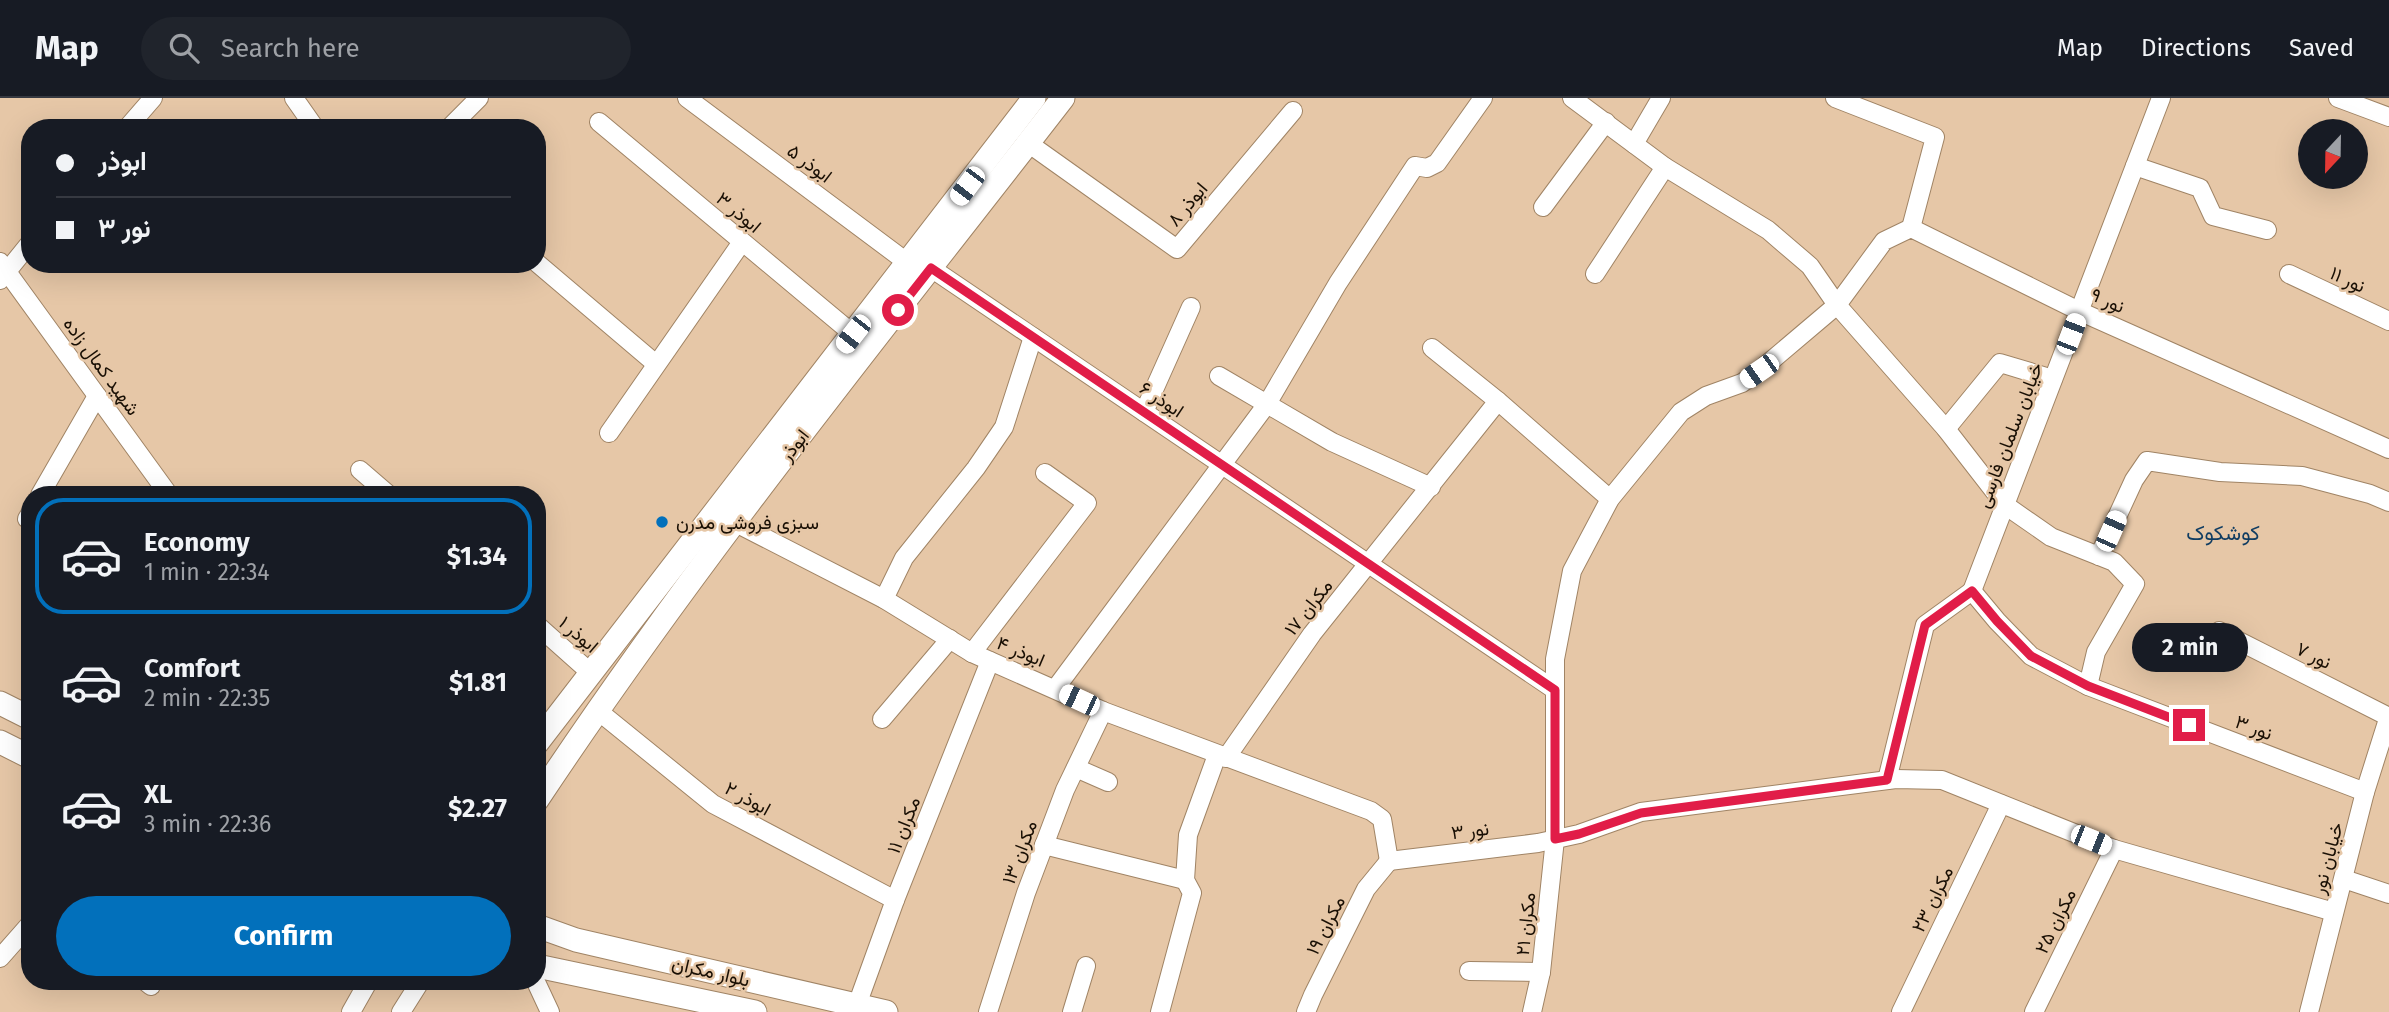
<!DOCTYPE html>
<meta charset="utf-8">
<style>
body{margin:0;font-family:"Fira Sans",Vazirmatn,sans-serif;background:#20242c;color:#f1f3f6;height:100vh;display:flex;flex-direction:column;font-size:26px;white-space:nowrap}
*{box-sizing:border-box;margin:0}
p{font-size:23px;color:#9ea1a6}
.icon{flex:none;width:38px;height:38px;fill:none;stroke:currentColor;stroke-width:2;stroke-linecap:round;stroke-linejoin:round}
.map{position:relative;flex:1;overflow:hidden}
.sheet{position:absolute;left:21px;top:388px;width:525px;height:504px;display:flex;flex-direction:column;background:#171b24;border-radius:28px;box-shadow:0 7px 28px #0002}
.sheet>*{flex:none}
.banner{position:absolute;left:21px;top:21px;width:525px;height:154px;border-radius:28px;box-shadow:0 7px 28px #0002;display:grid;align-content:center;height:154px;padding:0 35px;background:#171b24}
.needle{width:46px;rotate:202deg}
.controls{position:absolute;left:2298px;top:21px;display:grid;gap:14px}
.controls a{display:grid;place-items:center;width:70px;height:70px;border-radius:50%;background:#171b24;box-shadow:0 7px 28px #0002;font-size:35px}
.end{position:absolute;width:32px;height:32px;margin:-16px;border:9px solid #e11d48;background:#fff;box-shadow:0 0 0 4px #fff}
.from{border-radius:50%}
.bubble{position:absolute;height:49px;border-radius:24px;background:#171b24;box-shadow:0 7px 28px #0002;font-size:23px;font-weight:700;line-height:49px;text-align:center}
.car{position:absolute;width:21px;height:42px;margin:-21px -10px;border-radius:9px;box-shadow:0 0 5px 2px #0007;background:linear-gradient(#fff 24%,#345 0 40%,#fff 0 76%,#345 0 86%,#fff 0)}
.banner b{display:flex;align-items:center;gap:24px;height:66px;font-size:26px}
.banner b+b{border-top:2px solid #363941}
.banner i{width:18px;height:18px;background:#f1f3f6}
ul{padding:12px 0 0;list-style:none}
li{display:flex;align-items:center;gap:21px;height:116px;margin:0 14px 10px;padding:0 21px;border:4px solid transparent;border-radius:28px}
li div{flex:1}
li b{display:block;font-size:26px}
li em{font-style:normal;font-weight:700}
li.current{border-color:#0270bb}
li>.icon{width:63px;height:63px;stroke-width:1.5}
.action{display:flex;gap:14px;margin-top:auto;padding:14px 35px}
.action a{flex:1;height:80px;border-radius:42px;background:#0270bb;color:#fff;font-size:28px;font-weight:700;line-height:80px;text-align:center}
header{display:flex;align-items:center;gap:42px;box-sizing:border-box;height:98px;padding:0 35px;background:#171b24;border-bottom:2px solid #363941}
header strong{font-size:33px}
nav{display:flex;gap:38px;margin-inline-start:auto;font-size:24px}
.search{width:490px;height:63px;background:#20242c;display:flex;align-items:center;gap:18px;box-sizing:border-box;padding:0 24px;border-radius:38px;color:#9ea1a6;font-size:26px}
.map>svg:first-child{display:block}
</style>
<header>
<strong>Map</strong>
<div class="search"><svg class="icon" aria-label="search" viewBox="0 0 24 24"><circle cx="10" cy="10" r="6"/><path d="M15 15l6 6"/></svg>Search here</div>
<nav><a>Map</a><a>Directions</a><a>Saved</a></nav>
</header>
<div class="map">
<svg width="2389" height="914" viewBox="0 0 2389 914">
<rect width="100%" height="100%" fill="#e6c7a7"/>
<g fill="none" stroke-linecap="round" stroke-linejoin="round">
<defs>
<g id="minor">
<polyline points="294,0 315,30"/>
<polyline points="687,0 908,165"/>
<polyline points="1572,0 1665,69 1768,132 1810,168 1837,207 1946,331 2005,407 2051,439 2114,464 2135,486 2096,554 2088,588"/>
<polyline points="1835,0 1935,39 1911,130"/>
<polyline points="2338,0 2389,19"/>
<polyline points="599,24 853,236"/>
<polyline points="127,30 153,0"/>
<polyline points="449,30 479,0"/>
<polyline points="1028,45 1177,151 1293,13"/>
<polyline points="1634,46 1661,0"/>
<polyline points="2135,68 2200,90 2213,118 2267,132"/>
<polyline points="1543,109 1606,24"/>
<polyline points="0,164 169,397"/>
<polyline points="537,165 656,266"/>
<polyline points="931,170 1555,592"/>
<polyline points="1595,176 1665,69"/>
<polyline points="2289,176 2389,223"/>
<polyline points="0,182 30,145"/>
<polyline points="1432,250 1498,303 1610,401"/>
<polyline points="1219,278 1332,344 1431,389"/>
<polyline points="1144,314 1191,209"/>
<polyline points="1946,331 2000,265 2053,281"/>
<polyline points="609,335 742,144"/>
<polyline points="360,372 389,397"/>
<polyline points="40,397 97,298"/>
<polyline points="27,421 30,416"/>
<polyline points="734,424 884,501 972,555 1103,613 1371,713 1382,721 1389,763"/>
<polyline points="2099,458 2134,382 2147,363 2220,374 2302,378 2370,396 2389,404"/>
<polyline points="1972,493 2161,0"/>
<polyline points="1972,493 1997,523 2031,558 2088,588 2365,694"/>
<polyline points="884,501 904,460 976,370 1004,329 1033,239"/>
<polyline points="537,527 592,576"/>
<polyline points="2219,533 2389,619"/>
<polyline points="972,555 1087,405 1045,375"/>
<polyline points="1055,591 1267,306 1338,185 1415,68 1427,70 1437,65 1483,0"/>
<polyline points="597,612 713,706 895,802"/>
<polyline points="882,621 950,541"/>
<polyline points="1226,660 1312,536 1498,303"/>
<polyline points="1076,670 1108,684"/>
<polyline points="1887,682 1925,527 1972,493"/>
<polyline points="1044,747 1185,782"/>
<polyline points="1389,763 1538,745 1579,736 1641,714 1896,681 1942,682 2114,751 2334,814"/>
<polyline points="2344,781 2389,796"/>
<polyline points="0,860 30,826"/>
<polyline points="1469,873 1541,874"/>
<polyline points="146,884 151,888"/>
<polyline points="536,884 550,914"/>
<polyline points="857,907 895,802 990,563"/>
<polyline points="351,914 368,884"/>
<polyline points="401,914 420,884"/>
<polyline points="988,914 1026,795 1065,692 1103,613"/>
<polyline points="1072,914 1086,868"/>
<polyline points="1160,914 1192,795 1185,782 1188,737 1217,657"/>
<polyline points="1306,914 1313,897 1366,791 1389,763"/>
<polyline points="1532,914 1541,874 1555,741 1555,561 1572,473 1610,401 1681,314 1706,298 1742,285 1759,273 1837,207 1884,143 1911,130 2079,213 2389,351"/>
<polyline points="1901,914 2001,706"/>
<polyline points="2034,914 2114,751"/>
<polyline points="2309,914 2365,694 2389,618"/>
</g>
<g id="major">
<polyline points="0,605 30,620"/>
<polyline points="0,644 30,659"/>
<polyline points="537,645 1034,0"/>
<path d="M537,702C699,458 884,231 1063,0"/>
<polyline points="537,828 576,842 886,914"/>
<polyline points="537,868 755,914"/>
</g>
</defs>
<use href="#minor" stroke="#a08465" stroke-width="20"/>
<use href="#major" stroke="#a08465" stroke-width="25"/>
<use href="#minor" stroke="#fff" stroke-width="18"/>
<use href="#major" stroke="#fff" stroke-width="23"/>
</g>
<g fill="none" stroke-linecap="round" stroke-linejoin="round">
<polyline stroke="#e11d48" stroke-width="9" points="898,212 931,170 1555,592 1555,741 1579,736 1641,715 1887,682 1925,527 1972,493 1997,523 2031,558 2088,588 2189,627"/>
</g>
<circle fill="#0270bb" stroke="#e6c7a7" stroke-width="2.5" cx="662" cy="424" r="7"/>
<g text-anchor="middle" stroke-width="5" stroke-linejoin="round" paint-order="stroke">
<g font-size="19" fill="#190f04" stroke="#e6c7a7">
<text transform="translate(810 65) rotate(37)" y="7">ابوذر ۵</text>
<text transform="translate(1187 106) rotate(-50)" y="7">ابوذر ۸</text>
<text transform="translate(739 114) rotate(40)" y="7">ابوذر ۳</text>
<text transform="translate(2348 181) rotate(25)" y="7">نور ۱۱</text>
<text transform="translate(2108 202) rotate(24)" y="7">نور ۹</text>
<text transform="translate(102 268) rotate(54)" y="7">شهید کمال زاده</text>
<text transform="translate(1162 301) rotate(34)" y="7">ابوذر ۶</text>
<text transform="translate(2009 337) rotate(-69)" y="7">خیابان سلمان فارسی</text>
<text transform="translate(794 347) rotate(-52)" y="7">ابوذر</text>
<text transform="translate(1308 509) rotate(-52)" y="7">مکران ۱۷</text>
<text transform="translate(579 536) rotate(41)" y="7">ابوذر ۱</text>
<text transform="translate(1021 553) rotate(23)" y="7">ابوذر ۴</text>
<text transform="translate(2314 557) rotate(27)" y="7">نور ۷</text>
<text transform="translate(2254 629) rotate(21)" y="7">نور ۳</text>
<text transform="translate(748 700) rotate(29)" y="7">ابوذر ۲</text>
<text transform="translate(903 727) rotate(-68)" y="7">مکران ۱۱</text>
<text transform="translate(1470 732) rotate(-7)" y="7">نور ۳</text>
<text transform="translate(1019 754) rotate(-69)" y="7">مکران ۱۳</text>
<text transform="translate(2327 760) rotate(-75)" y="7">خیابان نور</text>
<text transform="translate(1932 801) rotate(-64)" y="7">مکران ۲۳</text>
<text transform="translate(2055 823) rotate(-64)" y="7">مکران ۲۵</text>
<text transform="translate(1525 826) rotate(-84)" y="7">مکران ۲۱</text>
<text transform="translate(1325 827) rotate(-63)" y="7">مکران ۱۹</text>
<text transform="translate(711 873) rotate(13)" y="7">بلوار مکران</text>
</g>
<g font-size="19" fill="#190f04" stroke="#e6c7a7" text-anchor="start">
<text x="676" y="431">سبزی فروشی مدرن</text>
</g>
<g font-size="21" fill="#113d62" stroke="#e6c7a7">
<text x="2223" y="442">کوشکوک</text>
</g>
</g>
</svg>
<div class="controls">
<a><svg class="needle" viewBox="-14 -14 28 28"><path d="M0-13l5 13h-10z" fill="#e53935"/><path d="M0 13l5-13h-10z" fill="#9ea1a6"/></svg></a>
</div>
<i class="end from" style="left:898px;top:212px"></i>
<i class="end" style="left:2189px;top:627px"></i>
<div class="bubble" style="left:2132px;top:525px;width:116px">2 min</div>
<i class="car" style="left:967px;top:88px;rotate:217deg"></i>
<i class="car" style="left:853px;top:236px;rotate:218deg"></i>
<i class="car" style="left:2071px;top:236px;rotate:21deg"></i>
<i class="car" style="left:1759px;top:273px;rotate:235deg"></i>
<i class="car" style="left:2111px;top:433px;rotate:24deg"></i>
<i class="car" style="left:1079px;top:602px;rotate:295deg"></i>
<i class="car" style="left:2091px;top:742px;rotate:112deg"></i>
<div class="banner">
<b><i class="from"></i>ابوذر</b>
<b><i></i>نور ۳</b>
</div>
<section class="sheet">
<ul>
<li class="current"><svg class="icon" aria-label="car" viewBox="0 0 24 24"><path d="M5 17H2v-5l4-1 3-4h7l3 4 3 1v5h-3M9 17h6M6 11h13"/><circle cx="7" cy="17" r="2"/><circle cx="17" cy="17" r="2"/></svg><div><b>Economy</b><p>1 min · 22:34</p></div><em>$1.34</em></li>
<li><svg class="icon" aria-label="car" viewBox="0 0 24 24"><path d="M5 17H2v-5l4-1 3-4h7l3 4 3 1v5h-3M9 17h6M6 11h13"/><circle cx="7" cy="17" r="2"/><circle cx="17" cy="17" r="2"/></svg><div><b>Comfort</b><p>2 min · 22:35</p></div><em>$1.81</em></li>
<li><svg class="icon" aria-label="car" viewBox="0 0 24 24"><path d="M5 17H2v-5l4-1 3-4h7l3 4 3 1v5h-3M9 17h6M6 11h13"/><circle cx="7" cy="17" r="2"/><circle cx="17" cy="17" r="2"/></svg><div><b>XL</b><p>3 min · 22:36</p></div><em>$2.27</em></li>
</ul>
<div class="action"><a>Confirm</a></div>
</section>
</div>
